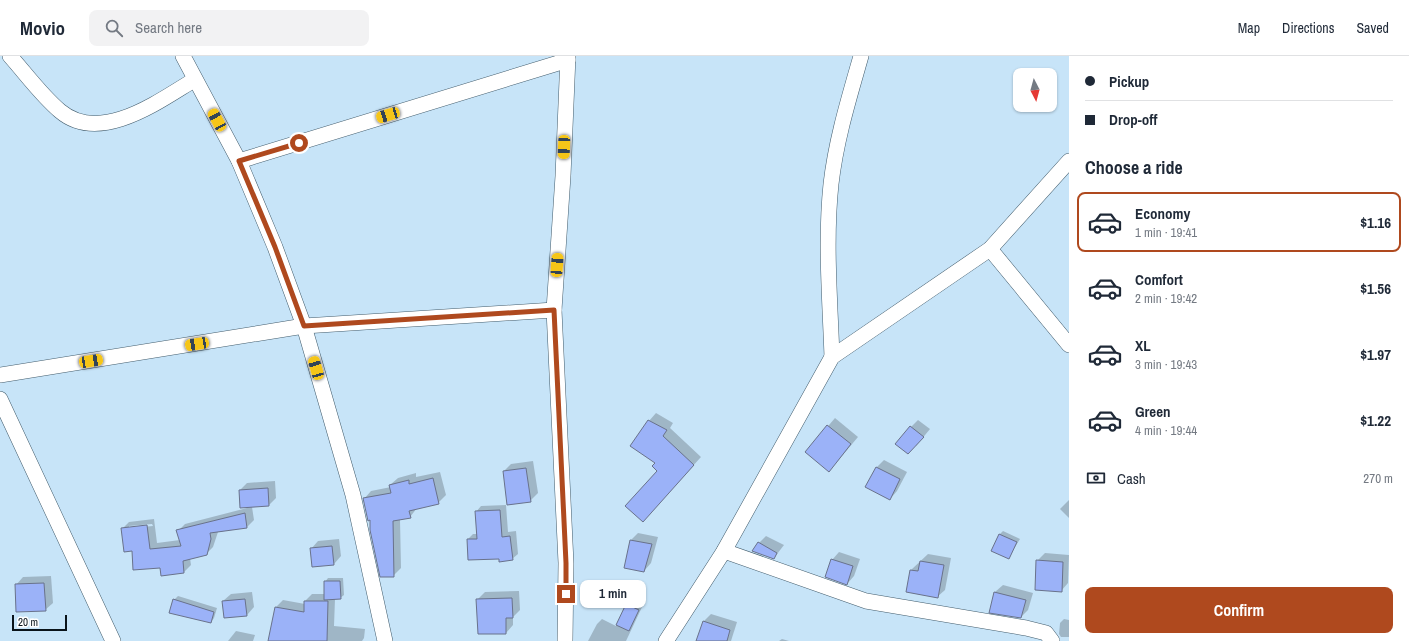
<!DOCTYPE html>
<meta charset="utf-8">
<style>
body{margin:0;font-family:"Archivo Narrow",sans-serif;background:#f2f2f3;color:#1f2937;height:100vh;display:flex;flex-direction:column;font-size:15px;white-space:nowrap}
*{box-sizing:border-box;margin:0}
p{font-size:13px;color:#747a83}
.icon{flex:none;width:22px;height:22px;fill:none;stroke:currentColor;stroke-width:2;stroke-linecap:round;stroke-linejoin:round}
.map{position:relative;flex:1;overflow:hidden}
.drawer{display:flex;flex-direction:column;background:#fff;width:340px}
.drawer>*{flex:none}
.banner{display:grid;align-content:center;height:88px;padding:0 16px;background:#fff}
.needle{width:26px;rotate:174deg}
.buttons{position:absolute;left:1013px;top:12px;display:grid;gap:8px}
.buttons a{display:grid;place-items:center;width:44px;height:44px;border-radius:8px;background:#fff;box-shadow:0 1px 3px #0004;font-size:20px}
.scale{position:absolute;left:12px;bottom:10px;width:55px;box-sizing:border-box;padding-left:4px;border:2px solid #09131a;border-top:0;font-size:11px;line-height:14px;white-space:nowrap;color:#09131a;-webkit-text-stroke:3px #fff;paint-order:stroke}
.end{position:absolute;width:18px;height:18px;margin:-9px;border:5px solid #af491e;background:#fff;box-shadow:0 0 0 2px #fff}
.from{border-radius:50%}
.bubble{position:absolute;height:28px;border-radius:8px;background:#fff;box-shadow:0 1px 3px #0004;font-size:13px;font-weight:700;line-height:28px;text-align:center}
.car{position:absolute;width:12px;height:24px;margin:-12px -6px;border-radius:5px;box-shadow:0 0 3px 1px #0007;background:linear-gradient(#f5c518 24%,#345 0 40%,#f5c518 0 76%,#345 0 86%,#f5c518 0)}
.banner b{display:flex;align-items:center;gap:14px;height:38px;font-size:15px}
.banner b+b{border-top:1px solid #e0e1e3}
.banner i{width:10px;height:10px;background:#1f2937}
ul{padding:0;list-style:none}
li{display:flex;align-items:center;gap:12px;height:60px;margin:0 8px 6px;padding:0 8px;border:2px solid transparent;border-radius:8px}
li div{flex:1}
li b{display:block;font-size:15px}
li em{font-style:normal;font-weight:700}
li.current{border-color:#af491e}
li>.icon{width:36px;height:36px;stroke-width:1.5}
h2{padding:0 16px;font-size:18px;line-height:48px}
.pay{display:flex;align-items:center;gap:10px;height:44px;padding:0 16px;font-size:15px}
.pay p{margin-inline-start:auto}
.cta{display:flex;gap:8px;margin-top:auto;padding:8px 16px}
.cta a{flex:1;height:46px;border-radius:8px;background:#af491e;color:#fff;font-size:16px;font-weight:700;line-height:46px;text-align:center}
header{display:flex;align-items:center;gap:24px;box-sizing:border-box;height:56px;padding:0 20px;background:#fff;border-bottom:1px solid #e0e1e3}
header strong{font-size:19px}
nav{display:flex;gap:22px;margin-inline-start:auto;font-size:14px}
.search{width:280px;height:36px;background:#f2f2f3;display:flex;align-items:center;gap:10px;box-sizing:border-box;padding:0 14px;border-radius:8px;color:#747a83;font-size:15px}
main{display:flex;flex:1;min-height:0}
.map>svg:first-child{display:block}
</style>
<header>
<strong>Movio</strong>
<div class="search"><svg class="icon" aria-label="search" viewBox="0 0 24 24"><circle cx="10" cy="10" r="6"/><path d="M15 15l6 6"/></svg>Search here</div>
<nav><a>Map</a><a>Directions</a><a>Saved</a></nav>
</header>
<main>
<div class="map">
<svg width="1069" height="585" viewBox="0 0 1069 585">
<rect width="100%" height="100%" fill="#c7e4f8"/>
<g fill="#0003" fill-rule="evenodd">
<polygon points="656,357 673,367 670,372 701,401 650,457 659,415 649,365"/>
<polygon points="835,362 858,381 836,407 806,396"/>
<polygon points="918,364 930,373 916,390 911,371"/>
<polygon points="884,404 907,416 897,435 890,443 867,430 877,411"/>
<polygon points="533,405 538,437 530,445 504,415 511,408"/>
<polygon points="440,416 446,439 438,447 417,452 410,461 400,463 401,512 393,520 364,443 371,435 391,431 390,429 398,422 416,417 416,421"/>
<path d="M275,425L276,442L269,449L252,451L254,464L247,471L218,476L213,491L206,498L190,502L191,509L184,516L161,511L132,494L122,473L129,466L154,463L157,487L180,484L178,475L185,468L247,452L240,434L247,427ZM152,468L153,470L129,472V470Z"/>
<polygon points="1069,444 1069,462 1060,453"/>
<polygon points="506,449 508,476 516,475 518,498 512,503 500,502 468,483 473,478 477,478 476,456 481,450"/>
<polygon points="1003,475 1020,483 1008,502 1000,478"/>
<polygon points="638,477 658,481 651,507 644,515 626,511 631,484"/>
<polygon points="766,480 784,489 774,502 759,487"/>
<polygon points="339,483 341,500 334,508 311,493 318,485"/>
<polygon points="839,496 860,503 854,520 847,528 832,504"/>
<polygon points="1045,497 1069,499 1068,527 1061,535 1037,505"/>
<polygon points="928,498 951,502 945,534 937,541 911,514"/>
<polygon points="51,520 53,547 45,554 16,529 23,521"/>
<polygon points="328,522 343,522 344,539 340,542 335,543 334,570 365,573 364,582 362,585 305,585 276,551 283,544 305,548 305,545 312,538 325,538 325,526"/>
<polygon points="1003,529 1033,537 1028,554 1021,561 990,556 995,536"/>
<polygon points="519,535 520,554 513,561 513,569 506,577 477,544 485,536"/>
<polygon points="252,536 254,551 247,559 223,545 231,538"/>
<polygon points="178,540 217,552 214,562 211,566 174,544"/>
<polygon points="632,544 643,549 626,585 588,585 597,568 602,563 616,570 626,549"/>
<polygon points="711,558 737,566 731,585 698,585 704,565"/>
<polygon points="1064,563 1069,564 1069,581 1061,581 1059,578 1060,567"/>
<polygon points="236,575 255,579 253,585 228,585"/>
<polygon points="782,583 789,585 779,585"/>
</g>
<g fill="#9bb2f8" stroke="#69728b">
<polygon points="648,364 667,374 663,380 694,409 643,466 625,450 657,415 652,410 655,407 630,390"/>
<polygon points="827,369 851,388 829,416 805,396"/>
<polygon points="910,370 924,381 908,398 895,388"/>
<polygon points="876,411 900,423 890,444 865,431"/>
<polygon points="526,412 531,446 507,449 503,415"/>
<polygon points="433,422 439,448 409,455 411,462 393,465 394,521 380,521 370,474 370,464 368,465 363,442 391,437 389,429 409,424 409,428"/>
<polygon points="268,432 269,450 240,452 239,434"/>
<polygon points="500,454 502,481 510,480 513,504 499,506 499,503 468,504 467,483 477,483 475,455"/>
<polygon points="245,457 247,472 210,477 211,483 207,499 183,505 184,517 161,520 160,512 133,514 132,495 124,496 121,472 147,469 150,493 181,490 176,474"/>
<polygon points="999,478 1017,486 1009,503 991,495"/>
<polygon points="630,484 652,488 644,516 624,512"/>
<polygon points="758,486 777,497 774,503 752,495"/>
<polygon points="332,490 334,509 312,511 310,492"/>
<polygon points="831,503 853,510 847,529 825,521"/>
<polygon points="1036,504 1063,506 1062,536 1035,534"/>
<polygon points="920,505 944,509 938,542 906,536 910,514 918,515"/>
<polygon points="324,525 340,525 341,543 324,544"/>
<polygon points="44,527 46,555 16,556 15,528"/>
<polygon points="994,536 1026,544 1021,562 989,557"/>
<polygon points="512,542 513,562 506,562 506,578 478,578 476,543"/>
<polygon points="173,543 214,556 211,567 169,557"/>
<polygon points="245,543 247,560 224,562 222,545"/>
<polygon points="304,545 328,545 327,585 268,585 275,551 304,556"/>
<polygon points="626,548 639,554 629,575 616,569"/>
<polygon points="703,565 730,574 727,585 696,585"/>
</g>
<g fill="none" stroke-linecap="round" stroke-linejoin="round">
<defs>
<g id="minor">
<path d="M10,0C26,18 42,40 60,55C100,89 159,45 194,24"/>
<polyline points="183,0 239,105 275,191 304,270 353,439 385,585"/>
<polyline points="239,105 568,4"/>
<polyline points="990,193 1069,289"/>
<path d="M832,301C830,244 825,185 831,128C836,84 849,42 861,0"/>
<polyline points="0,319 304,270 554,254"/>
<polyline points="0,343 113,585"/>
<polyline points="724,495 866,545 1026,572 1046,577 1052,585"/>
<polyline points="565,585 566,507 554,254 563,120 568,0"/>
<polyline points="666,585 724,495 832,301 990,193 1069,105"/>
</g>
</defs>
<use href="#minor" stroke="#425c6c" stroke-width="16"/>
<use href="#minor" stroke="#fff" stroke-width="15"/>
</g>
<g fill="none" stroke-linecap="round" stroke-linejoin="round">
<polyline stroke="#af491e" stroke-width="5" points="299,87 239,105 275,191 304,270 554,254 566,507 566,538"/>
</g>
</svg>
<div class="buttons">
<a><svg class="needle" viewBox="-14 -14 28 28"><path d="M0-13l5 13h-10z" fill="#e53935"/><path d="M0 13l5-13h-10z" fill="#747a83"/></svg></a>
</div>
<div class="scale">20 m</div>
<i class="end from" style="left:299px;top:87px"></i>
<i class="end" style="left:566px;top:538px"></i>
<div class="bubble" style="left:580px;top:524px;width:66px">1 min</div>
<i class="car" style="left:388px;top:59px;rotate:253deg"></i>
<i class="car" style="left:217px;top:64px;rotate:331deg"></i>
<i class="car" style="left:564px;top:91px;rotate:182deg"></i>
<i class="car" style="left:557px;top:209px;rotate:4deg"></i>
<i class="car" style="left:197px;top:288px;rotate:261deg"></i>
<i class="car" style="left:91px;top:305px;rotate:81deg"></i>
<i class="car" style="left:316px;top:312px;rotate:344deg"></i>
</div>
<section class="drawer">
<div class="banner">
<b><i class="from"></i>Pickup</b>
<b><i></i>Drop-off</b>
</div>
<h2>Choose a ride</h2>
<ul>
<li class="current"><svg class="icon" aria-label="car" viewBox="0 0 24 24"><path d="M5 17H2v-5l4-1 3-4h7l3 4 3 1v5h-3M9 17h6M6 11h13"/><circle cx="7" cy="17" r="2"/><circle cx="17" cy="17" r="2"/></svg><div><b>Economy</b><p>1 min · 19:41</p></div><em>$1.16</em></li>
<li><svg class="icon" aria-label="car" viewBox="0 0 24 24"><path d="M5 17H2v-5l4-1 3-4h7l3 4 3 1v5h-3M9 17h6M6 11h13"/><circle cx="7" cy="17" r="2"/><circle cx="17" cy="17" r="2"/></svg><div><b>Comfort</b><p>2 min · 19:42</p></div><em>$1.56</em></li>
<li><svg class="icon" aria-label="car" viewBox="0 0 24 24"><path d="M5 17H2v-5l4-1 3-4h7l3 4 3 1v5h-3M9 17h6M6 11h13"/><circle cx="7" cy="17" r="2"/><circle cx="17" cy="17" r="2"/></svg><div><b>XL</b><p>3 min · 19:43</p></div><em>$1.97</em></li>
<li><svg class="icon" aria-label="car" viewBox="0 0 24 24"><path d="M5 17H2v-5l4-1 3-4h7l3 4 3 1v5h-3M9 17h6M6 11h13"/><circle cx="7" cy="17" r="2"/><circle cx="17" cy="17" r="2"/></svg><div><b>Green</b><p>4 min · 19:44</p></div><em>$1.22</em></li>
</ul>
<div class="pay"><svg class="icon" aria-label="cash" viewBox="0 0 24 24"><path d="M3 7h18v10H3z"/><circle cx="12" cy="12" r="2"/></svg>Cash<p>270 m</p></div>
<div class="cta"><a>Confirm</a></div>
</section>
</main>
